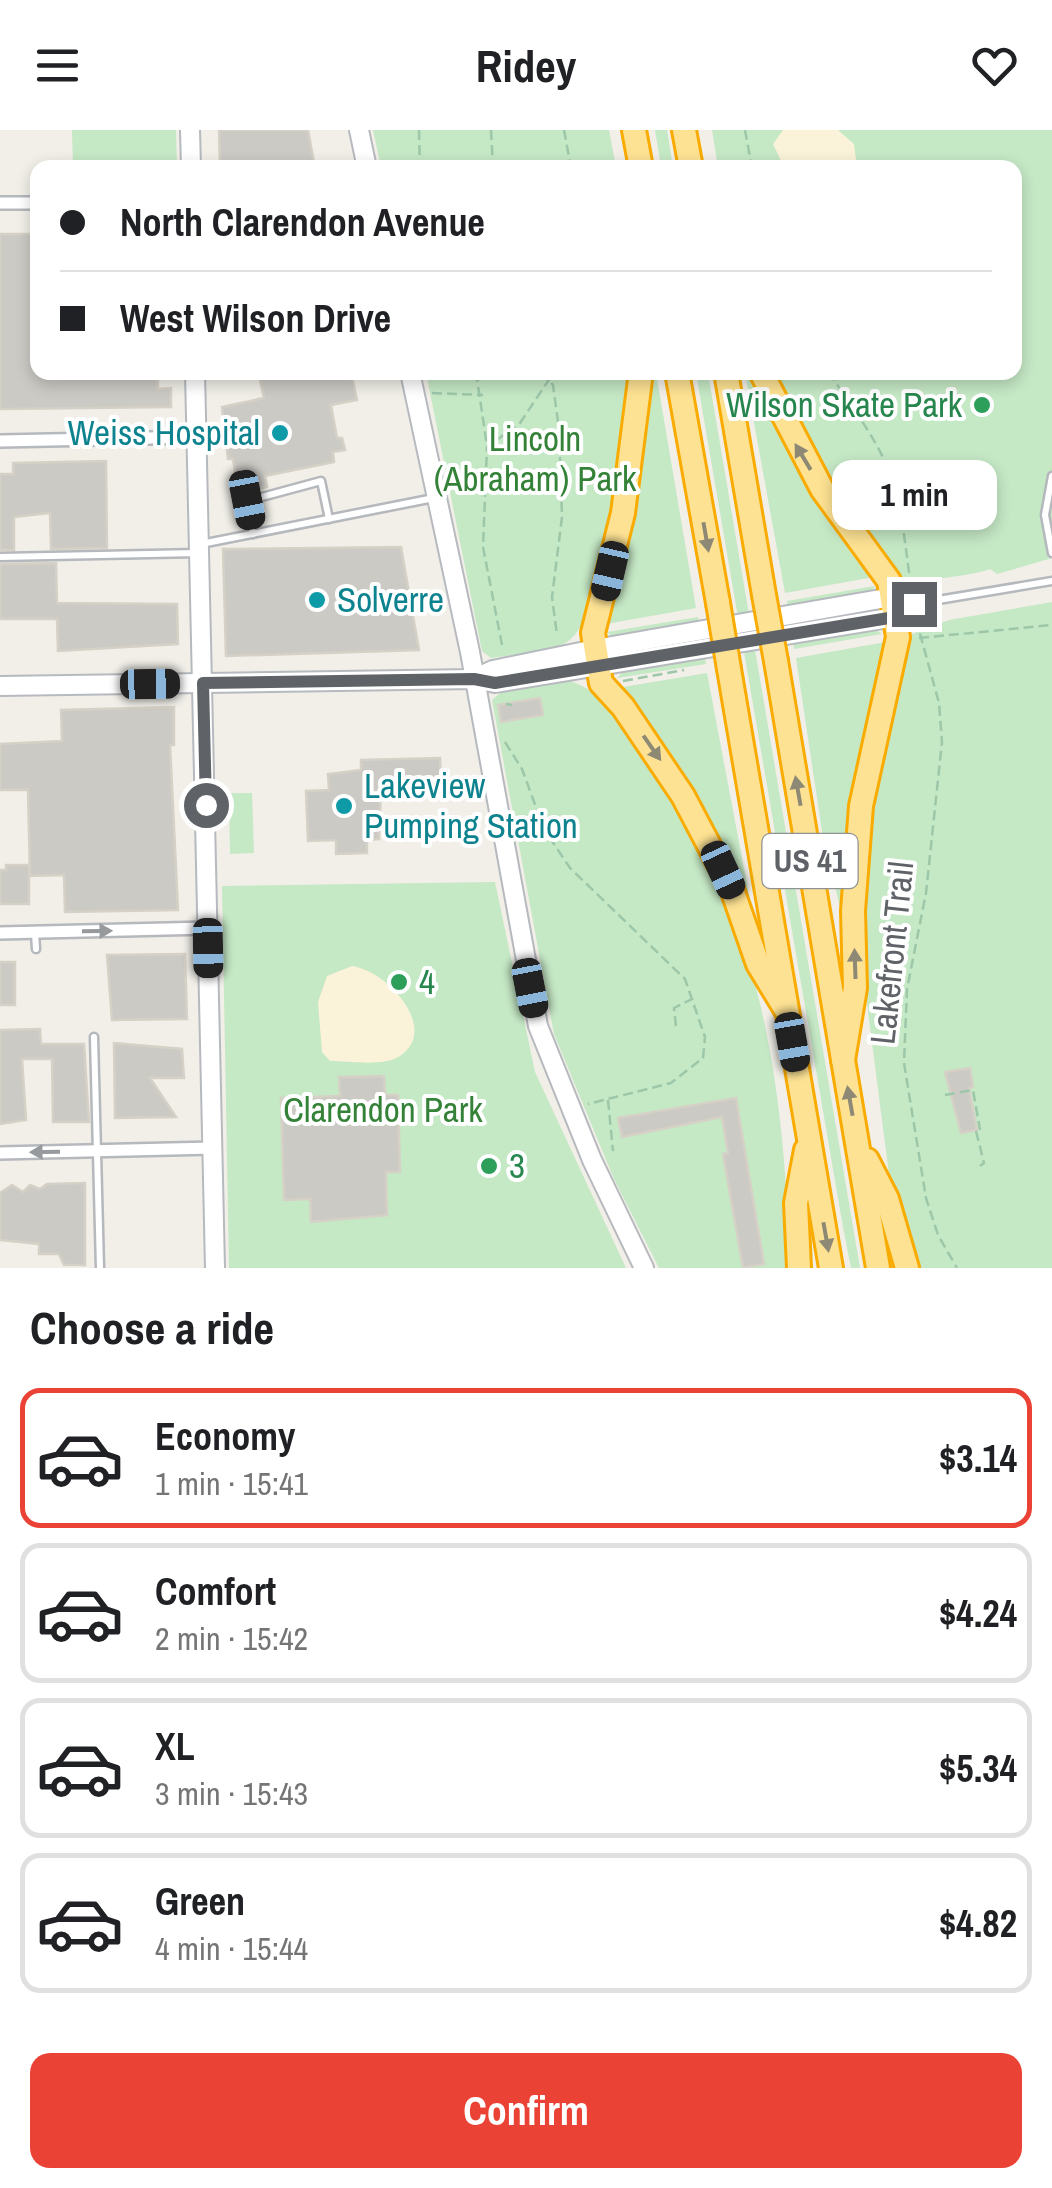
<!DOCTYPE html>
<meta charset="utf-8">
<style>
body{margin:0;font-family:"Archivo Narrow",sans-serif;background:#f6f6f6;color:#202124;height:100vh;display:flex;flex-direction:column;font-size:38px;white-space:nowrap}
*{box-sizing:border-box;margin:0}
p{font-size:32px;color:#757577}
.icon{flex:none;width:55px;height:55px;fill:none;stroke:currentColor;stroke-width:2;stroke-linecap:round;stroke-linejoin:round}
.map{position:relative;height:1138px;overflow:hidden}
.panel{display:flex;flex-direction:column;background:#fff;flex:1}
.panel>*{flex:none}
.guide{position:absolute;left:30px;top:30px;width:992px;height:220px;border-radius:20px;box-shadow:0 5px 15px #0003;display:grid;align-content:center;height:220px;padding:0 30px;background:#fff}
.end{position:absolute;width:45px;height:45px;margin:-22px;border:12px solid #5f6368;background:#fff;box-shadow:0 0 0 5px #fff}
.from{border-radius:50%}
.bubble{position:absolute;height:70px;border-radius:20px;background:#fff;box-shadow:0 5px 15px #0003;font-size:32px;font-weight:700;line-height:70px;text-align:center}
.car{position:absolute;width:30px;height:60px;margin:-30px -15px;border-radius:12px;box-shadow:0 0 8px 2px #0007;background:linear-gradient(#222 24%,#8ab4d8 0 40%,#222 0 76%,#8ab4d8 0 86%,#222 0)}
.guide b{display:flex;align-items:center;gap:35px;height:95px;font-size:38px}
.guide b+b{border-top:2px solid #e0e0e0}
.guide i{width:25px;height:25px;background:#202124}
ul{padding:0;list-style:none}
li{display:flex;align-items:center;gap:30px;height:140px;margin:0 20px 15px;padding:0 10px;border:5px solid #e0e0e0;border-radius:20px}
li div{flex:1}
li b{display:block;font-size:38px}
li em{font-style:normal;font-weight:700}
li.current{border-color:#ea4335}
li>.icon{width:90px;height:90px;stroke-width:1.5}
h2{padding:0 30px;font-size:45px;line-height:120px}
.button{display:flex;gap:20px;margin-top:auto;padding:20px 30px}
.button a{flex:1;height:115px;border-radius:20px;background:#ea4335;color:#fff;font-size:40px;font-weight:700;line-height:115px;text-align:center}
header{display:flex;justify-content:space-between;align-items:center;height:130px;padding:0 30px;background:#fff;font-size:45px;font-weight:700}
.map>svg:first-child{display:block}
</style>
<header><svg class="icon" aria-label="menu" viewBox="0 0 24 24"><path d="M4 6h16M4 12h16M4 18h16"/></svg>Ridey<svg class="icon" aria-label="heart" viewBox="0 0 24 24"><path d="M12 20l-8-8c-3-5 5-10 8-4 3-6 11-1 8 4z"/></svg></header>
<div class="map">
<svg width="1052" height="1138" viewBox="0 0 1052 1138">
<rect width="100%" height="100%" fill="#f1efe8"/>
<g fill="#c5e8c5">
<polygon points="72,0 176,0 177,37 73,37"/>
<polygon points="373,0 609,0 616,37 381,37"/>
<polygon points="655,0 667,0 673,37 661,37"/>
<path d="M712,0H1052V428L997,444L990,439C979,444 919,453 906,449C872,438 790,280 770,243L1015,242V38L718,37Z"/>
<path d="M426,243H631C626,292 607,488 567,512C548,524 514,524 491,528L482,521Z"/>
<polygon points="646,243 656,243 696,478 606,494"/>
<polygon points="696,243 708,243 860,1138 851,1138 843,1097"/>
<polygon points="745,243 754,243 874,447 785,463"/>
<polygon points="875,456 871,462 788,477 787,471"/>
<polygon points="1052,472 1052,1138 915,1138 891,1060 861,827 867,688 912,504 949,490"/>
<polygon points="698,487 699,493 613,507 607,502"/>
<polygon points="874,499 882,504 794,519 793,513"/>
<polygon points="886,512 845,780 841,781 823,708 796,528"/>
<polygon points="705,528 706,534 617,548 623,542"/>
<polygon points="707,543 753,786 617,558"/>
<path d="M570,551C612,564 639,613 661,650C697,711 733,774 752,843C778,934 788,1043 789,1138H659L614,1049L554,904L492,570L500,563Z"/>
<polygon points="229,663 252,663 254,723 230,724"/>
<polygon points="495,752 535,942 626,1138 229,1138 222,756"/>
</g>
<g fill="#fbf3d9">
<polygon points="783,0 838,0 854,14 857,37 784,37 773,14"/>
<path d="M352,836C388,841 440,899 400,926C384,937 349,931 330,931L322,922L318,872L327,846Z"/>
</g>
<g fill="#cccac5" stroke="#d6d1c6" stroke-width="2.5">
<polygon points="219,0 308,0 315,38 220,38"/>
<polygon points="0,104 38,104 38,242 158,242 158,259 171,258 171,277 0,279"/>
<polygon points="258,242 351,242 357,270 331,275 337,308 342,308 345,320 333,322 334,332 265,346 267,357 239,363 233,329 228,329 222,277 264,268"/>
<polygon points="106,331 107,418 51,419 50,383 14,387 14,420 0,420 0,344 13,344 13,333"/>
<polygon points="401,417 419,520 226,526 223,419"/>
<polygon points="56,433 57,473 177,474 178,514 58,521 57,489 0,489 0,434"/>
<polygon points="540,568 543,585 501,592 498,575"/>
<polygon points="174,577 174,615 170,615 178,780 65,782 64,745 30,746 28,660 0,660 0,614 62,611 61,580"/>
<polygon points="440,628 441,653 381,654 379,709 367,710 367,723 336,724 336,710 308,711 306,661 329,660 328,644 361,640 361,630"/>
<polygon points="6,735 29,735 29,774 0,774 0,740 6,740"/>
<polygon points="185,824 187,889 112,890 107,825"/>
<rect x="0" y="832" width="15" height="43"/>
<polygon points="40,899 41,914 84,914 89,992 53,992 52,929 22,929 26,990 0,994 0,900"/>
<polygon points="114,913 182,919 184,948 150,948 176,987 115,988"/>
<polygon points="970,938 973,957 969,958 977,1000 961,1003 945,942"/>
<polygon points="384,946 385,965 398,965 400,1042 386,1042 387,1085 311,1092 310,1069 284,1070 281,968 340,966 339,947"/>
<polygon points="736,968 764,1134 743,1138 723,1024 728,1023 722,987 622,1007 618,988"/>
<polygon points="85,1053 85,1135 64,1135 59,1124 39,1124 39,1114 0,1110 0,1063 12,1055 23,1062 30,1055 40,1059 47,1054"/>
</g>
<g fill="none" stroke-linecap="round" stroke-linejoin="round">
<defs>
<g id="lane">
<polyline points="1052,346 1045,385 1052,423"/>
<polyline points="253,404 247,371 321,351 329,389"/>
<polyline points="201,414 434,368"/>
<polyline points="0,427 199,423"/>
<polyline points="898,485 914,474 1052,451"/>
<polyline points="35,803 36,819"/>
<polyline points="94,907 100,1138"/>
</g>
<g id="street">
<polyline points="0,73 38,73"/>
<polyline points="0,311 197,307"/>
<polyline points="0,803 208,798"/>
<polyline points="0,1023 213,1018"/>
</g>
<g id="secondary">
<polyline points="190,0 191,38"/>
<polyline points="359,0 367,38"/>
<polyline points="195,242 215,1138"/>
<polyline points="410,242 470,522 538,896 592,1030 644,1138"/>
<polyline points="474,549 493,540 595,519 892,467"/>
<polyline points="0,556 474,549 495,553 895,487"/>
</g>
<g id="highway">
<polyline points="634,0 641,38"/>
<polyline points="684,0 691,38"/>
<polyline points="641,242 623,383 593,503 601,553 623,577 683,666 732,759 758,834 786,880"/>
<polyline points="677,242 718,473"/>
<polyline points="726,242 764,465"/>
<polyline points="761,242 822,359 889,451 898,507 861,676 853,781 855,858 843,930"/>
<polyline points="776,531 878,1138"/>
<polyline points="729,539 831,1138"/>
<polyline points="867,1030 887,1069 907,1138"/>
<polyline points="799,1138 796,1073 806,1020"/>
</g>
</defs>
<use href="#lane" stroke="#b5b8bc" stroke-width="11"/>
<use href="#street" stroke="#b5b8bc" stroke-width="16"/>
<use href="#secondary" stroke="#b6babf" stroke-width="22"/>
<use href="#highway" stroke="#f9ab00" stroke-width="28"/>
<g stroke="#9cc7a9" stroke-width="2.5" stroke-dasharray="10 5" stroke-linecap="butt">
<polyline points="419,0 420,38"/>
<polyline points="491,0 493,38"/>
<polyline points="564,0 571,38"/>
<polyline points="745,0 752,38"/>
<polyline points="476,242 487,316"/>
<polyline points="541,242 553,255 559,299 562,387 552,467 557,505"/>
<path d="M829,242C850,276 876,306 890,344C904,382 905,422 912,461"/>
<polyline points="432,263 483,265"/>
<polyline points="916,489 939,573 942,612 926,763 907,859 904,933 926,1068 938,1105 957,1138"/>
<polyline points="919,508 1052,495"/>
<polyline points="502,515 483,417 487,317 520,293 554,242"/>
<polyline points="623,551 684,540"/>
<polyline points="506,574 512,575"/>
<polyline points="505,612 522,639 544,699 570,738 685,849 705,907 703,928 671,953 588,974"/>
<polyline points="676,896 674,878 692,869"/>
<polyline points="945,965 973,960 980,1000"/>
<polyline points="608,970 613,1021"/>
<polyline points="976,1001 984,1033 980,1036"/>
</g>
<use href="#lane" stroke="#fff" stroke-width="6"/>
<use href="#street" stroke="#fff" stroke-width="11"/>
<use href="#secondary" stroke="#fff" stroke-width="18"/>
<use href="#highway" stroke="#fde293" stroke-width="22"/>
<defs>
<g id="highway-bridge">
<polyline points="764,465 776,531"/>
<polyline points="718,473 729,539"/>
</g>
</defs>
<use href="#highway-bridge" stroke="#f9ab00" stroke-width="28" stroke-linecap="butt"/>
<use href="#highway-bridge" stroke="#fde293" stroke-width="22"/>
</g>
<defs><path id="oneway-solid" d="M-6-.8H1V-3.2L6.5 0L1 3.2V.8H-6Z" transform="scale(2.5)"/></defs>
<g fill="#8e8975">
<use href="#oneway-solid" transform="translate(803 327) rotate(-121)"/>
<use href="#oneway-solid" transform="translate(706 407) rotate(80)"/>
<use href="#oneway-solid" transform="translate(652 618) rotate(55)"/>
<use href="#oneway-solid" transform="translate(798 661) rotate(-100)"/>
<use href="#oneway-solid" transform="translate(855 834) rotate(-92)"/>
<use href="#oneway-solid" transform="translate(850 971) rotate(-100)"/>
<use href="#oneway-solid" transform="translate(826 1107) rotate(80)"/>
</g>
<g fill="#979a9d">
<use href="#oneway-solid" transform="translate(97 801) rotate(-1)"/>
<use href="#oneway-solid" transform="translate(45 1022) rotate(179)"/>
</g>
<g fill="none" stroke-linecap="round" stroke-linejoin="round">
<polyline stroke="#5f6368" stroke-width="12" points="206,675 203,553 474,549 495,553 895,487 914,474"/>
</g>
<g fill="#2e9e5b" stroke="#fff" stroke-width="4">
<circle cx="982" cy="275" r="10"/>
<circle cx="399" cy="852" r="10"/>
<circle cx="489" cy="1036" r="10"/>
</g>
<g fill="#0f9aa8" stroke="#fff" stroke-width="4">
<circle cx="280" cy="303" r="10"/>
<circle cx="317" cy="470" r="10"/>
<circle cx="344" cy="676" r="10"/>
</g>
<g text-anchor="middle" stroke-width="8" stroke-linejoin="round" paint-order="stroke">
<rect fill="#fff" stroke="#8f9295" stroke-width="2.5" x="762.5" y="704" width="95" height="54" rx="8"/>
<g font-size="32" font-weight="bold" fill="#5f6368">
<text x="810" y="742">US 41</text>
</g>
<g font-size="35" fill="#27864d" stroke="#fff" text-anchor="start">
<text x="962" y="287" text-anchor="end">Wilson Skate Park</text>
<text x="419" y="864">4</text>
<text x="509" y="1048">3</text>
</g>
<g font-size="35" fill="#0d838f" stroke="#fff" text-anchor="start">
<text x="260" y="315" text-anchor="end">Weiss Hospital</text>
<text x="337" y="482">Solverre</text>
<text x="364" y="668">Lakeview<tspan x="364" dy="40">Pumping Station</tspan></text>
</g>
<g font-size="35" fill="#348238" stroke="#fff">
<text x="535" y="321">Lincoln<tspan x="535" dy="40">(Abraham) Park</tspan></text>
<text x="383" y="992">Clarendon Park</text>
</g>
<g font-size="35" fill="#5f6368" stroke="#fff">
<text transform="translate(892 823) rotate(-84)" y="12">Lakefront Trail</text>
</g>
</g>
</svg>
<i class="end from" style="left:206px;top:675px"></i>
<i class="end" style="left:914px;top:474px"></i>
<div class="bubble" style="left:832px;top:330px;width:165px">1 min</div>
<i class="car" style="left:247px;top:370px;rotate:169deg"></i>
<i class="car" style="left:610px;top:441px;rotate:193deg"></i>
<i class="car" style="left:150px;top:554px;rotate:89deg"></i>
<i class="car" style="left:723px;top:740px;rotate:155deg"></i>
<i class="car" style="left:208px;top:818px;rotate:179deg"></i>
<i class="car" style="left:530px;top:858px;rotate:169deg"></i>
<i class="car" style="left:792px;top:912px;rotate:170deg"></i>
<div class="guide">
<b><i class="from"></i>North Clarendon Avenue</b>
<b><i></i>West Wilson Drive</b>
</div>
</div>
<section class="panel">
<h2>Choose a ride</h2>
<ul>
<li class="current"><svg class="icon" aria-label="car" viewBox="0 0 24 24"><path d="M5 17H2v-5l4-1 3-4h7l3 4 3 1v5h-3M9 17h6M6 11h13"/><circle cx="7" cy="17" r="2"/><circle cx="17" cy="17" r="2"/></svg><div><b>Economy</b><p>1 min · 15:41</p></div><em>$3.14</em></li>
<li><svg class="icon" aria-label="car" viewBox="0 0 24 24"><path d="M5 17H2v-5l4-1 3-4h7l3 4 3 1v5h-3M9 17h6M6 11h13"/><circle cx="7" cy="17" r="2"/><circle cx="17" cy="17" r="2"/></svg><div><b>Comfort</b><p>2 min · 15:42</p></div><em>$4.24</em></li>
<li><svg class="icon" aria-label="car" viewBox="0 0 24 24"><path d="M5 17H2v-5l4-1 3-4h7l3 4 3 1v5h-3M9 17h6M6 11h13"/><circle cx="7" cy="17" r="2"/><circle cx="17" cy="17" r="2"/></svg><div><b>XL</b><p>3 min · 15:43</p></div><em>$5.34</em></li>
<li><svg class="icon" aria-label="car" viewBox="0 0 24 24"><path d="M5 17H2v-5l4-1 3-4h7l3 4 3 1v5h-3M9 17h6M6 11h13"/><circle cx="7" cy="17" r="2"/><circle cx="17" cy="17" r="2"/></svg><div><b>Green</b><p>4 min · 15:44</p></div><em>$4.82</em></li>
</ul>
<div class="button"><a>Confirm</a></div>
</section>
